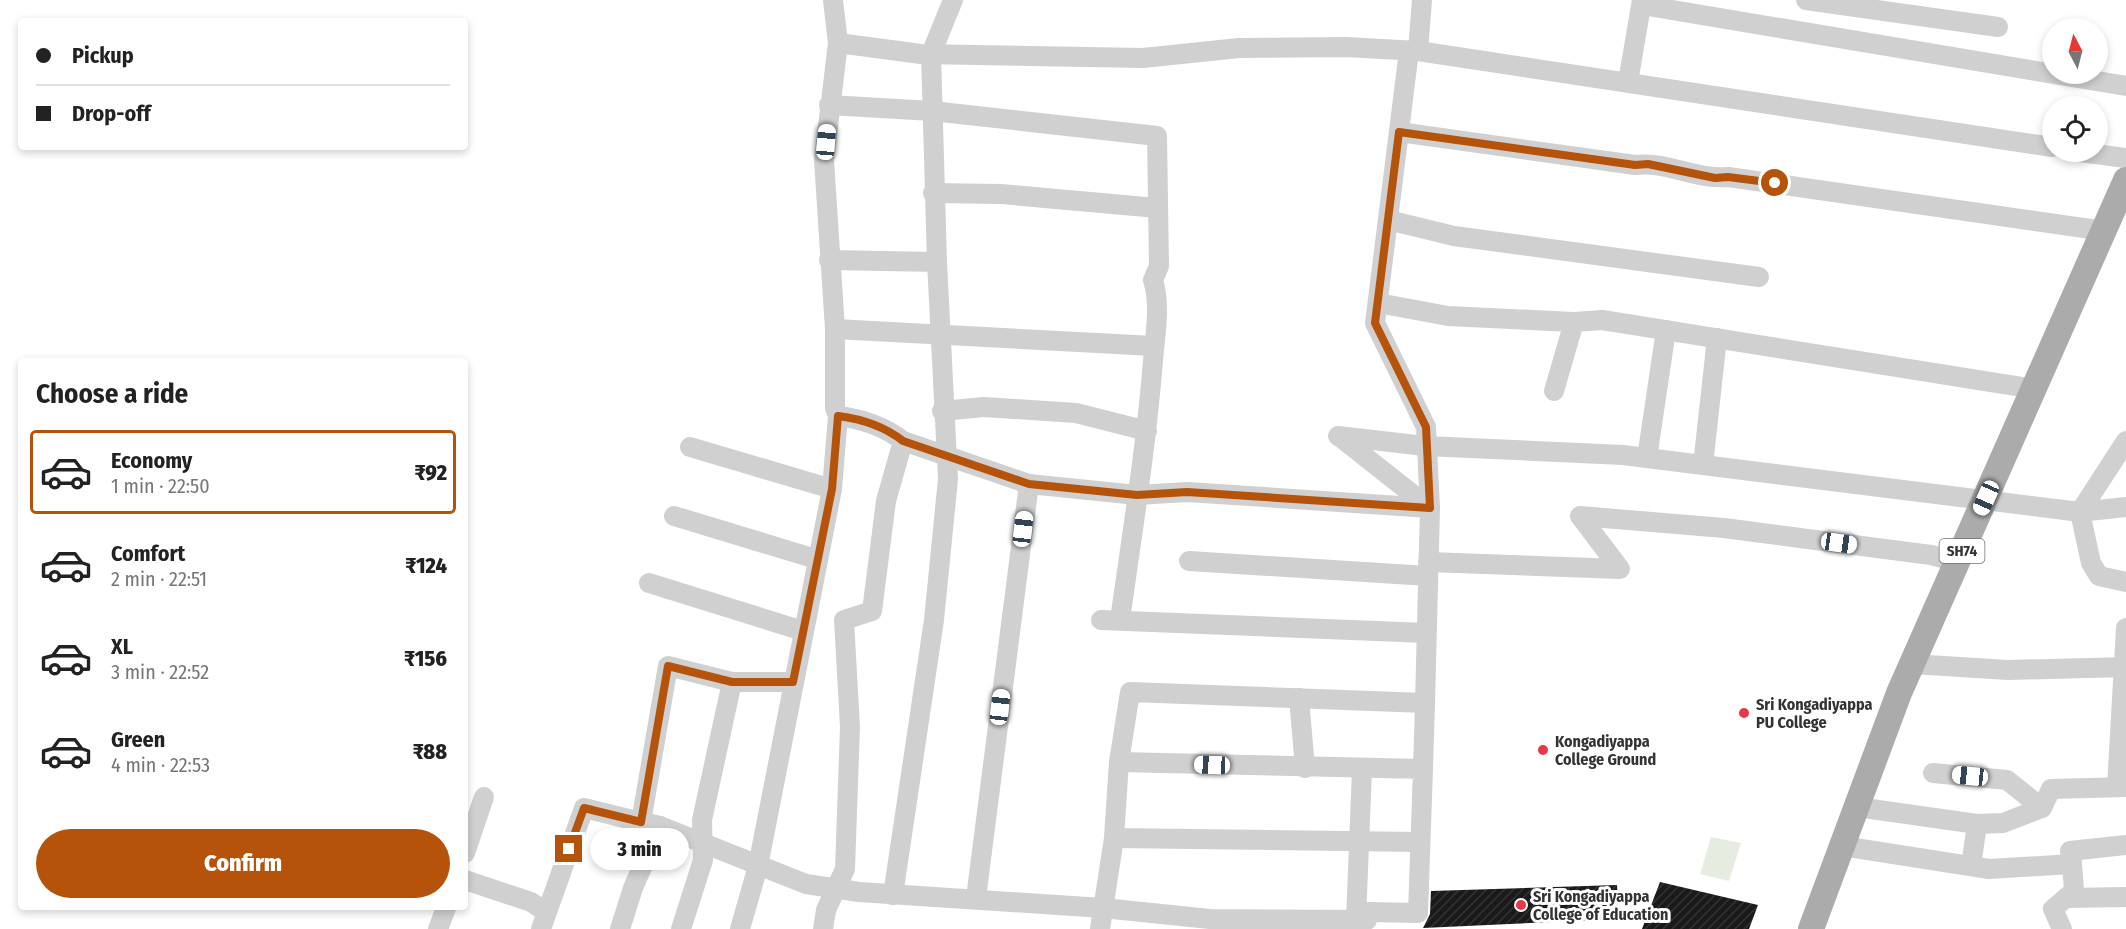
<!DOCTYPE html>
<meta charset="utf-8">
<style>
body{margin:0;font-family:"Fira Sans Condensed",sans-serif;background:#f2f2f2;color:#222;height:100vh;display:flex;flex-direction:column;font-size:22px;white-space:nowrap}
*{box-sizing:border-box;margin:0}
p{font-size:20px;color:#767676}
.icon{flex:none;width:33px;height:33px;fill:none;stroke:currentColor;stroke-width:2;stroke-linecap:round;stroke-linejoin:round}
.map{position:relative;flex:1;overflow:hidden}
.details{position:absolute;left:18px;top:358px;width:450px;height:552px;display:flex;flex-direction:column;background:#fff;border-radius:6px;box-shadow:0 3px 9px #0003}
.details>*{flex:none}
.top-card{position:absolute;left:18px;top:18px;width:450px;height:132px;border-radius:6px;box-shadow:0 3px 9px #0003;display:grid;align-content:center;height:132px;padding:0 18px;background:#fff}
.needle{width:39px;rotate:353deg}
.buttons{position:absolute;left:2042px;top:18px;display:grid;gap:12px}
.buttons a{display:grid;place-items:center;width:66px;height:66px;border-radius:50%;background:#fff;box-shadow:0 3px 9px #0003;font-size:30px}
.end{position:absolute;width:27px;height:27px;margin:-14px;border:8px solid #b45309;background:#fff;box-shadow:0 0 0 3px #fff}
.from{border-radius:50%}
.bubble{position:absolute;height:42px;border-radius:21px;background:#fff;box-shadow:0 3px 9px #0003;font-size:20px;font-weight:800;line-height:42px;text-align:center}
.car{position:absolute;width:18px;height:36px;margin:-18px -9px;border-radius:8px;box-shadow:0 0 4px 2px #0007;background:linear-gradient(#fff 24%,#345 0 40%,#fff 0 76%,#345 0 86%,#fff 0)}
.top-card b{display:flex;align-items:center;gap:21px;height:57px;font-size:22px}
.top-card b+b{border-top:2px solid #e0e0e0}
.top-card i{width:15px;height:15px;background:#222}
ul{padding:0;list-style:none}
li{display:flex;align-items:center;gap:18px;height:84px;margin:0 12px 9px;padding:0 6px;border:3px solid transparent;border-radius:6px}
li div{flex:1}
li b{display:block;font-size:22px}
li em{font-style:normal;font-weight:800}
li.selected{border-color:#b45309}
li>.icon{width:54px;height:54px;stroke-width:1.5}
h2{padding:0 18px;font-size:27px;line-height:72px}
.primary-button{display:flex;gap:12px;margin-top:auto;padding:12px 18px}
.primary-button a{flex:1;height:69px;border-radius:36px;background:#b45309;color:#fff;font-size:24px;font-weight:800;line-height:69px;text-align:center}
.map>svg:first-child{display:block}
</style>
<div class="map">
<svg width="2126" height="929" viewBox="0 0 2126 929">
<defs>
<pattern id="building-hatch" width="6" height="6" patternUnits="userSpaceOnUse" patternTransform="scale(1.5)"><rect width="6" height="6" fill="#1a1a1a"/><path d="M-1 1l2-2M0 6l6-6M5 7l2-2" fill="none" stroke="#333"/></pattern>
</defs>
<rect width="100%" height="100%" fill="#fff"/>
<polygon fill="#e6ecdf" points="1711,837 1741,843 1729,881 1700,874"/>
<g fill="url(#building-hatch)">
<polygon points="1660,882 1758,905 1749,929 1642,929"/>
<polygon points="1617,885 1619,919 1423,928 1430,914 1431,891"/>
</g>
<g fill="none" stroke-linecap="round" stroke-linejoin="round">
<g stroke="#d0d0d0" stroke-width="20">
<polyline points="1806,0 1998,27"/>
<polyline points="1642,5 2126,86"/>
<polyline points="838,43 921,54 1143,58 1239,48 1346,47 1418,51 2052,147"/>
<polyline points="1409,51 1375,323 1426,427 1430,508"/>
<polyline points="1418,51 1422,0"/>
<polyline points="1628,82 1642,0"/>
<path d="M829,105L932,111L1157,136L1159,266L1153,280C1161,305 1155,335 1153,361C1146,448 1132,534 1120,620"/>
<path d="M1399,132L1635,165C1666,161 1696,180 1728,177L2105,231"/>
<polyline points="2080,152 2126,158"/>
<polyline points="933,193 1001,194 1157,208"/>
<polyline points="1388,220 1454,236 1759,277"/>
<polyline points="829,260 937,262 931,54 953,0"/>
<polyline points="1378,303 1448,316 1574,322"/>
<polyline points="835,329 1154,346"/>
<polyline points="1554,391 1574,322 1602,320 2035,389"/>
<polyline points="942,411 984,407 1076,413 1147,431"/>
<path d="M838,416C862,419 884,426 903,441L1029,484"/>
<polyline points="1338,436 1425,446 1623,455 2080,512 2126,507"/>
<polyline points="1340,437 1430,508"/>
<polyline points="2126,441 2080,512 2091,563 2099,576 2126,582"/>
<polyline points="690,447 832,489 838,416 835,408 835,329 824,160 838,43 833,0"/>
<polyline points="1647,458 1666,330"/>
<polyline points="1703,465 1717,338"/>
<polyline points="674,516 816,559"/>
<polyline points="1189,561 1428,576"/>
<polyline points="1428,562 1620,569 1580,516 1724,528 1931,555 1957,562"/>
<polyline points="649,583 803,631"/>
<polyline points="1101,620 1426,633"/>
<polyline points="1912,664 2008,670 2126,667"/>
<polyline points="1299,698 1305,768"/>
<polyline points="1933,773 2007,780 2042,808"/>
<polyline points="2117,787 2126,628"/>
<polyline points="1857,807 1977,824 1971,866"/>
<polyline points="1977,824 2003,823 2042,808 2051,789 2126,787"/>
<polyline points="660,826 806,884 859,892 1103,908 1210,919 1367,920 1369,912 1418,913 1423,769 1119,762"/>
<polyline points="1114,838 1420,842"/>
<polyline points="1842,846 1989,869 2072,864 2074,891 2053,909 2062,929"/>
<polyline points="465,853 484,797"/>
<polyline points="2072,864 2070,851 2126,845"/>
<polyline points="465,880 531,902 546,912"/>
<polyline points="893,895 934,620 948,479 937,262"/>
<polyline points="976,898 1029,484 1137,495 1187,492 1430,508 1425,703"/>
<polyline points="2066,898 2126,897"/>
<polyline points="1356,920 1362,769"/>
<polyline points="438,929 446,908"/>
<polyline points="541,929 584,808 641,822 668,666 732,682 793,682"/>
<polyline points="620,929 633,888 660,826 647,823"/>
<polyline points="681,929 703,860 702,820 732,682"/>
<polyline points="740,929 758,866 832,489"/>
<polyline points="823,929 826,910 845,869 850,727 844,620 872,611 886,501 903,441"/>
<polyline points="1100,929 1114,838 1119,762 1130,692 1425,703 1423,769"/>
</g>
<polyline stroke="#ababab" stroke-width="26" points="1811,929 1899,693 2126,180"/>
</g>
<g fill="none" stroke-linecap="round" stroke-linejoin="round">
<path stroke="#b45309" stroke-width="8" d="M569,849L584,808L641,822L668,666L732,682H793L832,489L838,416C862,419 884,426 903,441L1029,484L1137,495L1187,492L1430,508L1426,427L1375,323L1399,132L1635,165L1648,164L1715,178L1728,177L1775,183"/>
</g>
<g fill="#e63946" stroke="#fff" stroke-width="2">
<circle cx="1744" cy="713" r="6"/>
<circle cx="1543" cy="750" r="6"/>
<circle cx="1521" cy="905" r="6"/>
</g>
<g text-anchor="middle" stroke-width="6" stroke-linejoin="round" paint-order="stroke">
<rect fill="#fff" stroke="#707070" stroke-width="1.5" x="1939.5" y="539" width="45" height="24" rx="4.5"/>
<g font-size="15" font-weight="bold" fill="#333">
<text x="1962" y="556">SH74</text>
</g>
<g font-size="16" font-weight="bold" fill="#333" stroke="#fff" text-anchor="start">
<text x="1756" y="710">Sri Kongadiyappa<tspan x="1756" dy="18">PU College</tspan></text>
<text x="1555" y="747">Kongadiyappa<tspan x="1555" dy="18">College Ground</tspan></text>
<text x="1533" y="902">Sri Kongadiyappa<tspan x="1533" dy="18">College of Education</tspan></text>
</g>
</g>
</svg>
<div class="buttons">
<a><svg class="needle" viewBox="-14 -14 28 28"><path d="M0-13l5 13h-10z" fill="#e53935"/><path d="M0 13l5-13h-10z" fill="#767676"/></svg></a>
<a><svg class="icon" aria-label="locate" viewBox="0 0 24 24"><circle cx="12" cy="12" r="6"/><path d="M12 2v4M12 18v4M2 12h4M18 12h4"/></svg></a>
</div>
<i class="end from" style="left:1775px;top:183px"></i>
<i class="end" style="left:569px;top:849px"></i>
<div class="bubble" style="left:590px;top:828px;width:99px">3 min</div>
<i class="car" style="left:826px;top:142px;rotate:5deg"></i>
<i class="car" style="left:1986px;top:498px;rotate:204deg"></i>
<i class="car" style="left:1023px;top:529px;rotate:7deg"></i>
<i class="car" style="left:1839px;top:543px;rotate:98deg"></i>
<i class="car" style="left:1000px;top:707px;rotate:7deg"></i>
<i class="car" style="left:1212px;top:765px;rotate:272deg"></i>
<i class="car" style="left:1970px;top:776px;rotate:276deg"></i>
<div class="top-card">
<b><i class="from"></i>Pickup</b>
<b><i></i>Drop-off</b>
</div>
<section class="details">
<h2>Choose a ride</h2>
<ul>
<li class="selected"><svg class="icon" aria-label="car" viewBox="0 0 24 24"><path d="M5 17H2v-5l4-1 3-4h7l3 4 3 1v5h-3M9 17h6M6 11h13"/><circle cx="7" cy="17" r="2"/><circle cx="17" cy="17" r="2"/></svg><div><b>Economy</b><p>1 min · 22:50</p></div><em>₹92</em></li>
<li><svg class="icon" aria-label="car" viewBox="0 0 24 24"><path d="M5 17H2v-5l4-1 3-4h7l3 4 3 1v5h-3M9 17h6M6 11h13"/><circle cx="7" cy="17" r="2"/><circle cx="17" cy="17" r="2"/></svg><div><b>Comfort</b><p>2 min · 22:51</p></div><em>₹124</em></li>
<li><svg class="icon" aria-label="car" viewBox="0 0 24 24"><path d="M5 17H2v-5l4-1 3-4h7l3 4 3 1v5h-3M9 17h6M6 11h13"/><circle cx="7" cy="17" r="2"/><circle cx="17" cy="17" r="2"/></svg><div><b>XL</b><p>3 min · 22:52</p></div><em>₹156</em></li>
<li><svg class="icon" aria-label="car" viewBox="0 0 24 24"><path d="M5 17H2v-5l4-1 3-4h7l3 4 3 1v5h-3M9 17h6M6 11h13"/><circle cx="7" cy="17" r="2"/><circle cx="17" cy="17" r="2"/></svg><div><b>Green</b><p>4 min · 22:53</p></div><em>₹88</em></li>
</ul>
<div class="primary-button"><a>Confirm</a></div>
</section>
</div>
